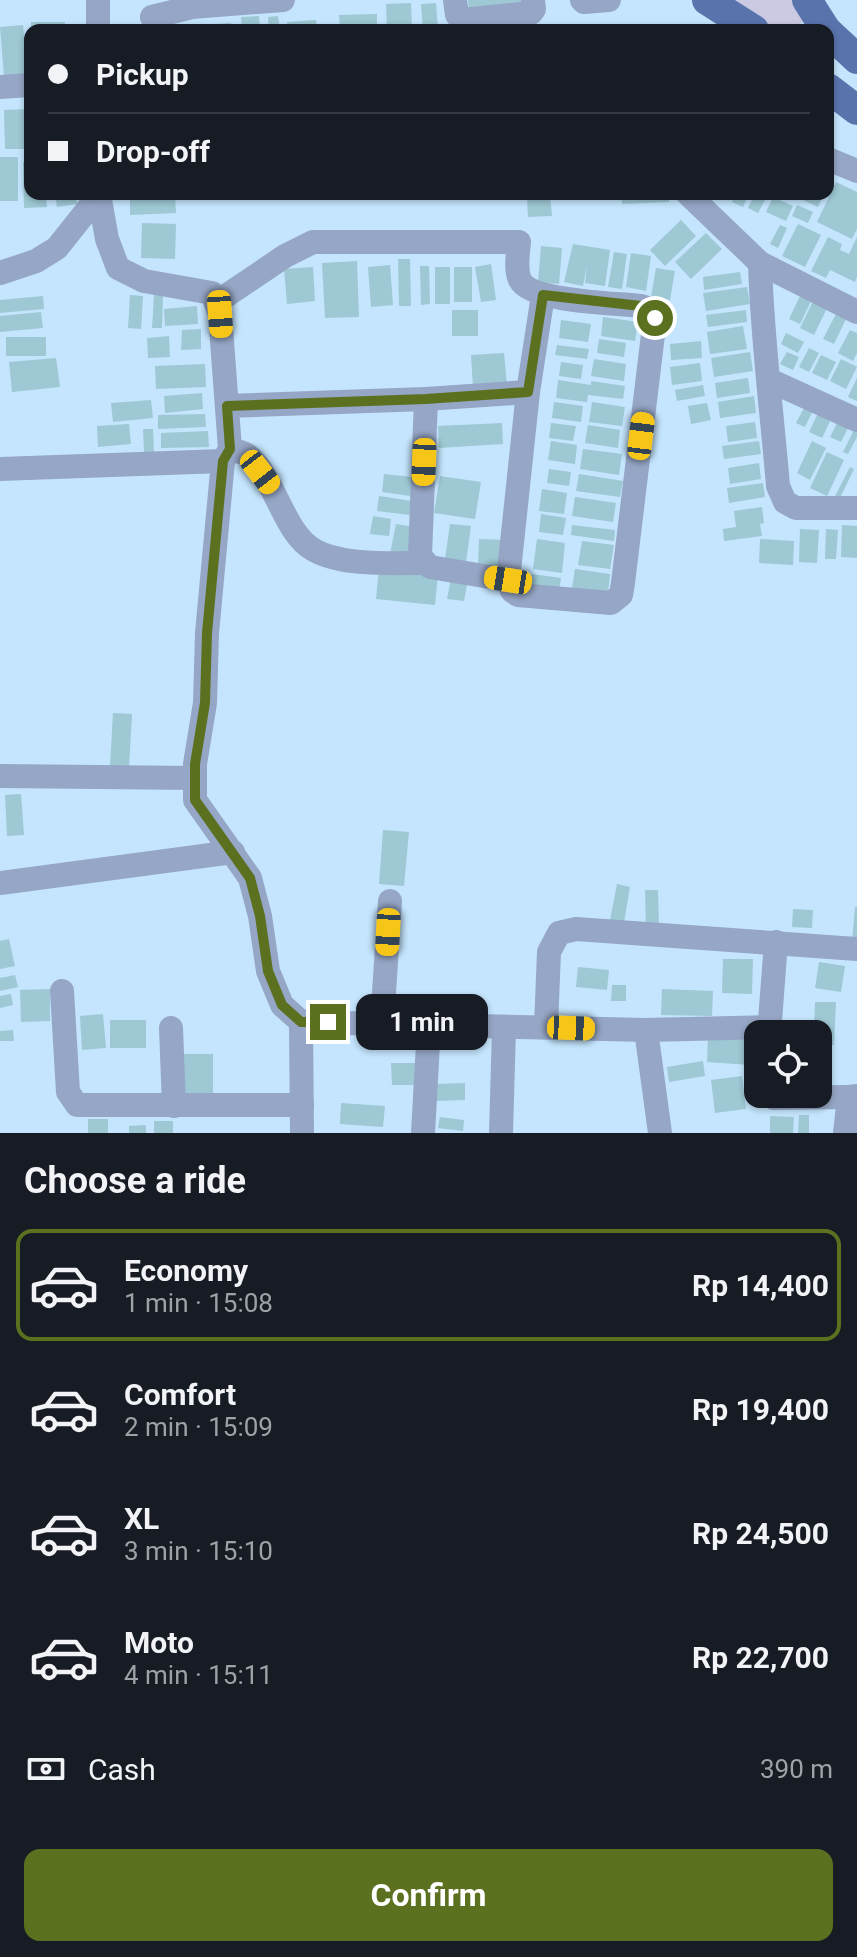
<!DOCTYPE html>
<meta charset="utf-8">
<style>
body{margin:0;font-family:Roboto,sans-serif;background:#20242c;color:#f1f3f6;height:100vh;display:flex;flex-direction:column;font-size:30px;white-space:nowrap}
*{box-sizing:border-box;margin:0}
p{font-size:26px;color:#9ea1a6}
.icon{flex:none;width:44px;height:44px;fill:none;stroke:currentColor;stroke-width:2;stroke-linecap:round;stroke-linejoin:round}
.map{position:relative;height:1133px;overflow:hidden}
.details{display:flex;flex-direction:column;background:#171b24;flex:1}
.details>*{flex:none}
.top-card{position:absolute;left:24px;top:24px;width:810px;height:176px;border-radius:16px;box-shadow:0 2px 6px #0004;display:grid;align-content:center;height:176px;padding:0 24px;background:#171b24}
.controls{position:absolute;left:744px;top:1020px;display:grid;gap:16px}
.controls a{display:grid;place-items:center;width:88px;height:88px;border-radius:16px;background:#171b24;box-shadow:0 2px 6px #0004;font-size:40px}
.end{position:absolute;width:36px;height:36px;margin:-18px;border:10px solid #5c7120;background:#fff;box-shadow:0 0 0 4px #fff}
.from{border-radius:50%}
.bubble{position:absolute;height:56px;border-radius:16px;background:#171b24;box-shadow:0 2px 6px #0004;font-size:26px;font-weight:700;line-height:56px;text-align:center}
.car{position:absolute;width:24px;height:48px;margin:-24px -12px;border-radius:10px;box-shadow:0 0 6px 2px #0007;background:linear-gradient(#f5c518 24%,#345 0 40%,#f5c518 0 76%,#345 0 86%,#f5c518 0)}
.top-card b{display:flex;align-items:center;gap:28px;height:76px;font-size:30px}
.top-card b+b{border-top:2px solid #363941}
.top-card i{width:20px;height:20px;background:#f1f3f6}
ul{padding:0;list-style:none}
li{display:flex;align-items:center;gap:24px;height:112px;margin:0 16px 12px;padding:0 8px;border:4px solid transparent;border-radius:16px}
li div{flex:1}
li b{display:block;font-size:30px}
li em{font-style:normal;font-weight:700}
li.selected{border-color:#5c7120}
li>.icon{width:72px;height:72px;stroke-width:1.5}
h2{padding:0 24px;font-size:36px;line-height:96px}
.pay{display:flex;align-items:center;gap:20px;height:88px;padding:0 24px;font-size:30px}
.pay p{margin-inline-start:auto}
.button{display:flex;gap:16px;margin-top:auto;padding:16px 24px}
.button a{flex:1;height:92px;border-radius:16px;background:#5c7120;color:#fff;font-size:32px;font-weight:700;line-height:92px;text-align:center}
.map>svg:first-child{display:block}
</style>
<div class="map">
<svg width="857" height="1133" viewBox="0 0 857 1133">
<rect width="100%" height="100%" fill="#c4e5fd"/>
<polygon fill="#cbcae2" points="725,0 791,0 803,21 793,30 771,30"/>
<g fill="#9dc8d4">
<polygon points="468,0 525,0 525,5 469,10"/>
<polygon points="411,3 412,30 387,30 386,4"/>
<polygon points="436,3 438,30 423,30 421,4"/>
<polygon points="377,14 377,30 340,30 339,15"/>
<polygon points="259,16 260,30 242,30 241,17"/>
<polygon points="278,16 280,30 269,30 268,17"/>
<polygon points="316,20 317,30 288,30 287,22"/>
<polygon points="31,22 65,22 64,30 31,30"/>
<polygon points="231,23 231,30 185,30 185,26"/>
<polygon points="23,25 27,74 4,76 0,27"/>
<polygon points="30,109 30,149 5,149 4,110"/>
<rect x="0" y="157" width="18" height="44"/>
<polygon points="23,162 30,162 30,194 46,194 47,207 24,208"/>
<polygon points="836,182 857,192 857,229 852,239 817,222"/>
<polygon points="55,194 76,194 77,204 57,207"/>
<polygon points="130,194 175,194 176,213 130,215"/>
<polygon points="180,194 234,194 233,199 180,198"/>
<polygon points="621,194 669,194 669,202 622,204"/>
<polygon points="736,194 749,194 743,207 732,202"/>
<polygon points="755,194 768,194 758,213 748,208"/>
<polygon points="806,194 824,194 818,207 803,200"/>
<polygon points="550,196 552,216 528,217 527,198"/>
<polygon points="773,197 793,206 786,221 766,212"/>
<polygon points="797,205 813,212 808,223 792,216"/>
<polygon points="681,220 696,236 665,266 650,250"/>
<polygon points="142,223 176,224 175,259 141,258"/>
<polygon points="798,224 821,235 805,267 782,256"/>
<polygon points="780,225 787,228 778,248 770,244"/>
<polygon points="706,233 722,249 691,279 675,262"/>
<polygon points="828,237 842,244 840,250 849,254 857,237 857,277 855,282 830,270 826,278 811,271"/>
<polygon points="573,244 610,250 605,286 585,283 587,266 583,286 564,282"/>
<polygon points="541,246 562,248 559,284 538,282"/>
<polygon points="614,252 627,254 622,289 608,287"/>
<polygon points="631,253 651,256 646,291 626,287"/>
<polygon points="398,259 410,259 411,306 399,306"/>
<polygon points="357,261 359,317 325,318 322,263"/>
<polygon points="491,264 496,300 481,302 475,267"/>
<polygon points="390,265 393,305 371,307 368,267"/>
<polygon points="420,266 429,266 430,304 421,305"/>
<polygon points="313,267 315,301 287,304 284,269"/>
<rect x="435" y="267" width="15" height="37"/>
<rect x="454" y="267" width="18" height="35"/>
<polygon points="656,268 675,271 670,300 651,297"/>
<polygon points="740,272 742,284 704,290 703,277"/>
<polygon points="747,287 750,304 706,311 703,293"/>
<polygon points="130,295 143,296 141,329 128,328"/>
<polygon points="154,295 163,295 162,328 152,328"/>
<polygon points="43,296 44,309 0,313 0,300"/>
<polygon points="800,296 811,301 800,324 789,319"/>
<polygon points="815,297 829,304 814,335 800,328"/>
<polygon points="197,306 198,324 165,326 164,309"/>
<rect x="452" y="310" width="26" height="26"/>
<polygon points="746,310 747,322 708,327 706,315"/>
<polygon points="41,312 43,328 0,332 0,316"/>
<polygon points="837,312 847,317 834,344 823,339"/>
<polygon points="603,317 638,322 635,341 601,336"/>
<polygon points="561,320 591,324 588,342 559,338"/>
<polygon points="743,326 747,349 710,354 707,332"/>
<polygon points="201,329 201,349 181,350 182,330"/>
<polygon points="850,330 857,333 857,353 853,361 838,353"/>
<polygon points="786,333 804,342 798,353 781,344"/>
<polygon points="169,336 170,357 148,358 147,338"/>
<rect x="6" y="337" width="40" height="19"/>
<polygon points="599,339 626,343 624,357 597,353"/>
<polygon points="701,341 702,358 671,360 670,344"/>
<polygon points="557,345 589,349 587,359 555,355"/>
<polygon points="809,348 819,353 809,372 799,367"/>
<polygon points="750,352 753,371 714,377 711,358"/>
<polygon points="787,352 799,357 793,370 780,364"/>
<polygon points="504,353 507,385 473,388 471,355"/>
<polygon points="821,355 836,362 827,380 812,373"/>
<polygon points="56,358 60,387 12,392 9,362"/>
<polygon points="594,359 626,364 624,381 591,376"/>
<polygon points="841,359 857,367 846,389 830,381"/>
<polygon points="561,362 583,365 581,379 559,376"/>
<polygon points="700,363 702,381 672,385 670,367"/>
<polygon points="205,364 206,387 156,389 155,366"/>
<polygon points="748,378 750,393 717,398 715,383"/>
<polygon points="857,378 857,401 848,397"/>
<polygon points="558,380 591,385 591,381 625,386 623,399 588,395 587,402 556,398"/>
<polygon points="703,385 705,396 677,401 675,390"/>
<polygon points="202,393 203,409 165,413 164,396"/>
<polygon points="754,396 756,413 720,418 718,402"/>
<polygon points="151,400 153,418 113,422 111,403"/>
<polygon points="554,402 583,406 581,422 552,418"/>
<polygon points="592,402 625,407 622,426 589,422"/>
<polygon points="707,403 711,420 691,424 688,406"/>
<polygon points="806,404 814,408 805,427 796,423"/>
<polygon points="820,409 833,415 822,438 809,432"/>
<polygon points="205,414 206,427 158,429 158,415"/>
<polygon points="755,422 757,438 728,442 726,426"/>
<polygon points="502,423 503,444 439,448 438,426"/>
<polygon points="551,423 576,426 573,441 549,438"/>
<polygon points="837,423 848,428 841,442 830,437"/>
<polygon points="129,424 131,444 98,447 97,426"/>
<polygon points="588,425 620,430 618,448 585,443"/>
<polygon points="143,429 153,429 154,453 144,453"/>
<polygon points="854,430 857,431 857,437 848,454 843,452"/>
<polygon points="208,431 209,447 161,448 161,433"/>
<polygon points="551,441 577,445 575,464 548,460"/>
<polygon points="759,441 761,454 724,459 722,446"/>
<polygon points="812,441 826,448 810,480 797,473"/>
<polygon points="583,449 622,454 619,475 580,469"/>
<polygon points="827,452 844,460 827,496 810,488"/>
<polygon points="759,463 761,479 730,484 728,468"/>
<polygon points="850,467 854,469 838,502 833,500"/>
<polygon points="549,469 571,472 569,486 547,483"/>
<polygon points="384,474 421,478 418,497 382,492"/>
<polygon points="579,474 623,481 620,497 576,491"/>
<polygon points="440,476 481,482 475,519 434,513"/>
<polygon points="763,483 765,497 729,503 727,488"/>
<polygon points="542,489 567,493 564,514 539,511"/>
<polygon points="379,496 412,501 410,515 377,511"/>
<polygon points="575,497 616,503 613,522 572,516"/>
<polygon points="762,507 764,523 760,524 762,536 724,541 723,529 736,527 734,511"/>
<polygon points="541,514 566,518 563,535 539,532"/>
<polygon points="373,516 391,519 389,536 370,534"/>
<polygon points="396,524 414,527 409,557 390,554"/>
<polygon points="450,524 471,526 465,569 444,566"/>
<polygon points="572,525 615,530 614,541 571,535"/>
<polygon points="842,525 857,526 857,558 841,557"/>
<polygon points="800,529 819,530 817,563 799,562"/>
<polygon points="826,529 838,530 836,559 825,559"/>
<polygon points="479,539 505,540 504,567 478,567"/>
<polygon points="537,539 565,543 562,573 533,569"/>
<polygon points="760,539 794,541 793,565 759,563"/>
<polygon points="582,541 614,545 610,569 578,565"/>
<polygon points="379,568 438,574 435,605 376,599"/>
<polygon points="575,569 610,574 608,593 572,588"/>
<polygon points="532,574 561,578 559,592 530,588"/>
<polygon points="451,578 468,580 464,601 447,599"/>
<polygon points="113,713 132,714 129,768 110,767"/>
<polygon points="21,794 24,835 7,836 5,795"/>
<polygon points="383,830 409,832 404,886 379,884"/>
<polygon points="617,884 630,887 624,922 610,920"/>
<polygon points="645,890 658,890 659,927 646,928"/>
<polygon points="855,907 857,907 857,944 852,943"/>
<polygon points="793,909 813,910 812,928 792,927"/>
<polygon points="9,939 15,966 0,969 0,941"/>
<polygon points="723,959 753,959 752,994 722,993"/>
<polygon points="819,962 845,966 841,992 815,988"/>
<polygon points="578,967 609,970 607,990 576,987"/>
<polygon points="15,975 18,987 0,991 0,978"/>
<polygon points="612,985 626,985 626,1001 611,1001"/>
<polygon points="50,989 50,1021 21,1022 20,990"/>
<polygon points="662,989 713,991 712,1016 661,1015"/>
<polygon points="11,994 13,1005 0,1008 0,996"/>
<polygon points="815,1002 836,1002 834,1045 818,1044 818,1034 814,1034"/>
<polygon points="103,1014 106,1048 82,1050 80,1016"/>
<rect x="110" y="1020" width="36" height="28"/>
<polygon points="809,1025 809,1034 788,1034 788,1026"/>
<polygon points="13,1030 14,1041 0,1041 0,1031"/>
<polygon points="708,1038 752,1040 750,1065 707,1062"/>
<polygon points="183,1054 213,1054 213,1105 182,1105"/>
<polygon points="703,1061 705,1076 669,1082 667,1067"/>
<polygon points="391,1063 424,1063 425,1085 392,1085"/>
<polygon points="742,1076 746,1109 715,1113 711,1080"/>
<polygon points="465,1083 465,1100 436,1101 436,1084"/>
<polygon points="341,1103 385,1106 383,1127 340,1124"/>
<polygon points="799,1115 809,1115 809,1133 798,1133"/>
<polygon points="770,1116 794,1117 793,1133 770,1133"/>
<polygon points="440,1117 464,1120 463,1131 438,1128"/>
<rect x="88" y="1119" width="20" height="14"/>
<rect x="154" y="1121" width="19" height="12"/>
<polygon points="146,1125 146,1133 129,1133 129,1126"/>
</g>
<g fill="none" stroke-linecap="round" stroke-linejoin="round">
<g stroke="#96a6c6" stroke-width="24">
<polyline points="455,0 457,15 462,20 531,13 534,9 533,0"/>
<polyline points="582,0 584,2 609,0"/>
<polyline points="152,17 192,7 283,0"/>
<polyline points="98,30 98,0"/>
<polyline points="0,87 30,85"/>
<polyline points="828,159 857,171"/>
<polyline points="688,194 760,263 857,312"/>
<path d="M760,263C762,338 772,412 778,486L785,502L796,508H857"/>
<polyline points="0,273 36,261 57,248 99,195"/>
<path d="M217,302L285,256L313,242H519C518,254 515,269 520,280C531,302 617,303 641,306L650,309L655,318L623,583L621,595L611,603L518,595L512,591L508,580L528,392L543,295"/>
<polyline points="769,380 857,420"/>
<polyline points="426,399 420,556 430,567 508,580"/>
<polyline points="227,406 426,399 528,392"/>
<path d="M230,449C235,451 243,452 247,455C276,478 283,533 314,550C342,566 392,563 424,563"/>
<polyline points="223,461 207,633 205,703 195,764 195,800 250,878 260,916 268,971 282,1005 301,1022 646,1030"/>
<polyline points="0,469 223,461 230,449 220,314 212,293 144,281 118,268 107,239 99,194"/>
<polyline points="0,776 195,778"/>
<polyline points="0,883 233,852"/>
<polyline points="62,991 68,1092 77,1105 302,1105"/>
<polyline points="301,1022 302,1133"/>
<polyline points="382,1023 390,901"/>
<polyline points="546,1027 549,952 559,933 576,929 857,949"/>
<polyline points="171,1028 174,1106"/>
<polyline points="769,1034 776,942"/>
<polyline points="768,1094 773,1098 849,1097"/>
<polyline points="423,1133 429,1026"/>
<polyline points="501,1133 504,1028"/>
<polyline points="660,1133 646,1030 770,1027"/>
<polyline points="845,1133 849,1097 857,1096"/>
</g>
<g stroke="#5974ad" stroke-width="30">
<polyline points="707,0 754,30"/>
<polyline points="807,0 826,30"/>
<polyline points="828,32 857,59"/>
<polyline points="828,88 857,110"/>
</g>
</g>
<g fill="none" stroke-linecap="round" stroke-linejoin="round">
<polyline stroke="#5c7120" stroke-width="10" points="328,1022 301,1022 282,1005 268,971 260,916 250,878 195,800 195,764 205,703 207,633 223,461 230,449 227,406 426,399 528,392 543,295 641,306 650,309 655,318"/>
</g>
</svg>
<div class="controls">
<a><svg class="icon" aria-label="locate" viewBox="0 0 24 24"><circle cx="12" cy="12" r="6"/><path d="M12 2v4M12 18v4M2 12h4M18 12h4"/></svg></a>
</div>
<i class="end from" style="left:655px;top:318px"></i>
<i class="end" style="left:328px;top:1022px"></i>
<div class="bubble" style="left:356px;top:994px;width:132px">1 min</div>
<i class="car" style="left:220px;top:314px;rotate:176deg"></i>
<i class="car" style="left:641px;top:436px;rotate:7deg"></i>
<i class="car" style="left:424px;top:462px;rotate:182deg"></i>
<i class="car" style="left:260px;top:472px;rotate:142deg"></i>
<i class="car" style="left:508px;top:580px;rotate:279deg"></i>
<i class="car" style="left:388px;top:932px;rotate:183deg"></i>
<i class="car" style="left:571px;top:1028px;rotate:92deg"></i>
<div class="top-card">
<b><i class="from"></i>Pickup</b>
<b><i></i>Drop-off</b>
</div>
</div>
<section class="details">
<h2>Choose a ride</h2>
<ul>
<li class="selected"><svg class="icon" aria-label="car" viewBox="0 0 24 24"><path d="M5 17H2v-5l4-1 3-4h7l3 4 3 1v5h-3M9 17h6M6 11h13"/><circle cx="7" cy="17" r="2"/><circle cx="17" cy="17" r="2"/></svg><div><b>Economy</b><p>1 min · 15:08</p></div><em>Rp 14,400</em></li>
<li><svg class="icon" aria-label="car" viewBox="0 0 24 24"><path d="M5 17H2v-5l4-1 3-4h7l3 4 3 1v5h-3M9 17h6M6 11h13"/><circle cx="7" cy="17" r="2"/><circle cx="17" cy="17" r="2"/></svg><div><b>Comfort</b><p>2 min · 15:09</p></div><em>Rp 19,400</em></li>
<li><svg class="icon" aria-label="car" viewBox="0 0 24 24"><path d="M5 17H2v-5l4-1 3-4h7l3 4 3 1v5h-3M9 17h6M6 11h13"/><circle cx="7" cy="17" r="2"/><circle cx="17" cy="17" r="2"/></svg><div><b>XL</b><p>3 min · 15:10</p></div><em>Rp 24,500</em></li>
<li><svg class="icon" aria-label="car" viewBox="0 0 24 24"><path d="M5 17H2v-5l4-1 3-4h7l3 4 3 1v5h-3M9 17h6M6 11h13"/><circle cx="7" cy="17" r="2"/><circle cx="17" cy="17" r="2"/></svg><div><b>Moto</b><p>4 min · 15:11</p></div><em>Rp 22,700</em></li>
</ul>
<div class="pay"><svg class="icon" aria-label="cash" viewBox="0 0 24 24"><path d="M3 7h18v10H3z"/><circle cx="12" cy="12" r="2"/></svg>Cash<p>390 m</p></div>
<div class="button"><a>Confirm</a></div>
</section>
